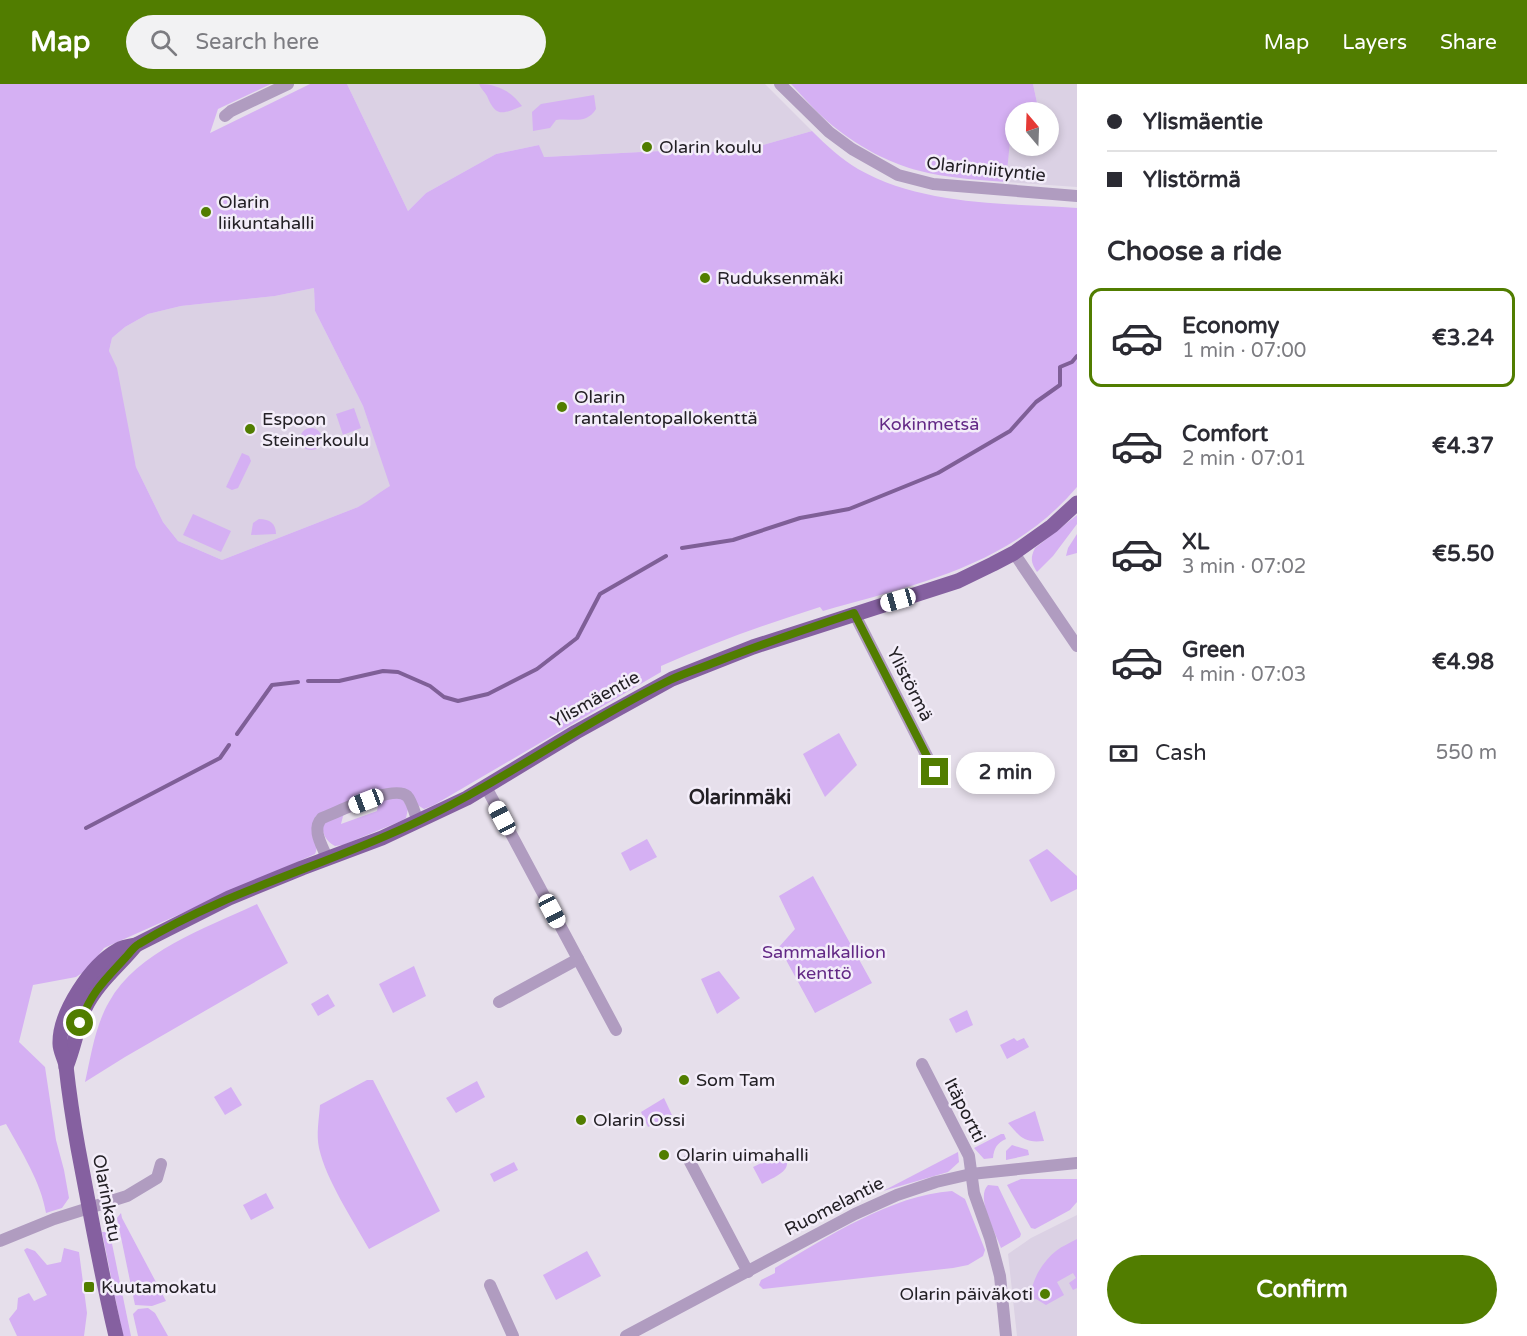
<!DOCTYPE html>
<meta charset="utf-8">
<style>
body{margin:0;font-family:"Varela Round",sans-serif;background:#f2f2f3;color:#2b2b33;height:100vh;display:flex;flex-direction:column;font-size:22px;white-space:nowrap}
*{box-sizing:border-box;margin:0}
p{font-size:20px;color:#7c7c81}
.icon{flex:none;width:33px;height:33px;fill:none;stroke:currentColor;stroke-width:2;stroke-linecap:round;stroke-linejoin:round}
.map{position:relative;flex:1;overflow:hidden}
.side{display:flex;flex-direction:column;background:#fff;width:450px}
.side>*{flex:none}
.top-card{display:grid;align-content:center;height:132px;padding:0 30px;background:#fff}
.needle{width:39px;rotate:341deg}
.controls{position:absolute;left:1005px;top:18px;display:grid;gap:12px}
.controls a{display:grid;place-items:center;width:54px;height:54px;border-radius:50%;background:#fff;box-shadow:0 3px 9px #0003;font-size:30px}
.end{position:absolute;width:27px;height:27px;margin:-14px;border:8px solid #517d00;background:#fff;box-shadow:0 0 0 3px #fff}
.from{border-radius:50%}
.bubble{position:absolute;height:42px;border-radius:21px;background:#fff;box-shadow:0 3px 9px #0003;font-size:20px;font-weight:800;line-height:42px;text-align:center}
.car{position:absolute;width:18px;height:36px;margin:-18px -9px;border-radius:8px;box-shadow:0 0 4px 2px #0007;background:linear-gradient(#fff 24%,#345 0 40%,#fff 0 76%,#345 0 86%,#fff 0)}
.top-card b{display:flex;align-items:center;gap:21px;height:57px;font-size:22px}
.top-card b+b{border-top:2px solid #e1e1e2}
.top-card i{width:15px;height:15px;background:#2b2b33}
ul{padding:0;list-style:none}
li{display:flex;align-items:center;gap:18px;height:99px;margin:0 12px 9px;padding:0 18px;border:3px solid transparent;border-radius:12px}
li div{flex:1}
li b{display:block;font-size:22px}
li em{font-style:normal;font-weight:800}
li.active{border-color:#517d00}
li>.icon{width:54px;height:54px;stroke-width:1.5}
h2{padding:0 30px;font-size:27px;line-height:72px}
.pay{display:flex;align-items:center;gap:15px;height:66px;padding:0 30px;font-size:22px}
.pay p{margin-inline-start:auto}
.button{display:flex;gap:12px;margin-top:auto;padding:12px 30px}
.button a{flex:1;height:69px;border-radius:36px;background:#517d00;color:#fff;font-size:24px;font-weight:800;line-height:69px;text-align:center}
header{display:flex;align-items:center;gap:36px;box-sizing:border-box;height:84px;padding:0 30px;background:#517d00;color:#fff}
header strong{font-size:28px}
nav{display:flex;gap:33px;margin-inline-start:auto;font-size:21px}
.search{width:420px;height:54px;background:#f2f2f3;display:flex;align-items:center;gap:15px;box-sizing:border-box;padding:0 21px;border-radius:33px;color:#7c7c81;font-size:22px}
main{display:flex;flex:1;min-height:0}
.map>svg:first-child{display:block}
</style>
<header>
<strong>Map</strong>
<div class="search"><svg class="icon" aria-label="search" viewBox="0 0 24 24"><circle cx="10" cy="10" r="6"/><path d="M15 15l6 6"/></svg>Search here</div>
<nav><a>Map</a><a>Layers</a><a>Share</a></nav>
</header>
<main>
<div class="map">
<svg width="1077" height="1252" viewBox="0 0 1077 1252">
<rect width="100%" height="100%" fill="#e6dfeb"/>
<g fill="#dbd1e4">
<polygon points="347,0 765,0 812,47 735,69 680,66 543,73 539,61 496,70 426,109 408,127"/>
<polygon points="1033,0 1077,0 1077,103 1006,98 1009,61 1010,57 1015,52 1016,62 1048,62 1048,28 1039,28"/>
<polygon points="314,204 315,227 363,322 391,402 382,407 372,417 358,423 222,476 178,457 163,438 136,383 109,267 112,254 125,243 148,230 181,222 275,212"/>
<polygon points="1077,1131 1077,1252 1017,1252 1008,1170 1031,1154"/>
</g>
<g fill="#d5b0f3" fill-rule="evenodd">
<path d="M0,0H271L218,25L210,49L310,0H347L408,127L426,109L496,70L539,61L544,73L680,66L735,69L812,47C826,61 841,75 858,85C923,122 1005,119 1077,124V403C1010,482 917,500 823,527L820,523C766,540 713,559 661,582V588L434,721L424,725L390,704L316,732C309,745 321,757 315,770L104,864L88,885L76,893L33,901L19,958L45,983L56,1056L64,1086L69,1114L62,1124L46,1129C41,1098 21,1067 6,1040L0,1042ZM314,204L315,227L363,322L390,402C379,408 370,417 358,423L222,476L178,457L163,438L136,383L117,284L109,267L112,254L125,243L148,230L181,222L275,212Z"/>
<path d="M479,0C497,0 511,7 522,22C503,30 496,34 487,12C485,8 481,5 479,0Z"/>
<path d="M791,0H1033L1039,28H1016L1015,52L1010,57L1006,98C933,93 892,88 833,42C818,30 804,14 791,0Z"/>
<path d="M594,11L596,25C586,41 572,34 556,36L550,44L533,47L532,28L541,20Z"/>
<polygon points="354,324 361,344 343,351 336,330"/>
<circle cx="311" cy="355" r="11"/>
<polygon points="242,369 249,372 251,377 238,404 232,406 226,403"/>
<polygon points="193,430 231,447 221,468 183,451"/>
<path d="M1077,431V440L1053,472L1037,488C1031,479 1030,474 1035,464Z"/>
<path d="M259,435C270,435 276,440 276,450L251,451L253,439Z"/>
<polygon points="1077,450 1077,469 1066,472 1068,464"/>
<polygon points="839,649 857,681 825,713 803,670"/>
<polygon points="1036,668 1048,692 1038,697 1029,672"/>
<path d="M401,712L408,725L406,734L401,737L343,761L335,762C327,758 321,749 323,740L344,728L341,740L377,727L379,715Z"/>
<polygon points="647,755 657,773 630,787 621,769"/>
<polygon points="1047,765 1077,792 1077,805 1051,818 1029,776"/>
<polygon points="813,792 872,899 815,929 779,863 795,845 779,812"/>
<path d="M257,820L288,879L125,973L85,998C91,972 95,942 109,918C137,867 206,844 257,820Z"/>
<polygon points="414,882 426,912 393,929 379,900"/>
<polygon points="719,887 740,914 717,930 701,895"/>
<polygon points="328,910 335,922 318,932 311,920"/>
<polygon points="967,926 973,941 956,949 949,935"/>
<polygon points="1014,954 1017,957 1024,954 1029,963 1007,975 1000,961"/>
<path d="M367,996H373L440,1127L369,1165C353,1136 326,1096 319,1064C316,1050 319,1035 320,1021Z"/>
<polygon points="477,997 485,1013 456,1029 446,1014"/>
<polygon points="231,1003 242,1021 225,1031 214,1013"/>
<polygon points="664,1014 672,1031 648,1043 641,1028"/>
<path d="M1035,1027L1044,1057C1024,1059 1021,1054 1008,1039Z"/>
<path d="M1001,1050H1004L1006,1055C997,1059 994,1064 993,1074L984,1075L974,1064Z"/>
<polygon points="1012,1061 1028,1066 1029,1071 1006,1076 1006,1067"/>
<polygon points="958,1068 959,1078 948,1088 883,1107"/>
<path d="M782,1069C797,1086 775,1092 762,1100L753,1083Z"/>
<polygon points="514,1078 518,1086 494,1098 490,1090"/>
<polygon points="1021,1095 1077,1095 1077,1118 1070,1126 1035,1145 1031,1144 1007,1101"/>
<path d="M988,1101L998,1102L1021,1150L1020,1153L1001,1164C996,1149 975,1114 988,1101Z"/>
<path d="M952,1107L965,1115L985,1166L983,1172L968,1181L953,1184L763,1205L759,1201L761,1196L775,1189V1184C827,1153 892,1111 952,1107Z"/>
<polygon points="266,1109 274,1124 251,1136 243,1121"/>
<polygon points="121,1129 122,1134 166,1217 152,1222 135,1221 117,1134"/>
<polygon points="102,1148 109,1148 110,1150 131,1252 123,1252"/>
<path d="M1077,1155V1204L1073,1206L1069,1199L1076,1194L1073,1189L1057,1198L1064,1211L1046,1221L1036,1215L1031,1216C1030,1198 1042,1178 1056,1167C1062,1162 1070,1159 1077,1155Z"/>
<polygon points="27,1164 35,1167 47,1181 61,1178 64,1164 79,1168 87,1229 84,1252 17,1252 9,1235 17,1225 18,1214 29,1209 34,1217 47,1211 24,1166"/>
<polygon points="587,1167 601,1192 556,1216 543,1191"/>
<polygon points="148,1224 155,1229 168,1252 138,1252 133,1230 138,1225"/>
</g>
<g fill="none" stroke-linecap="round" stroke-linejoin="round">
<g stroke="#7f5f97" stroke-width="4">
<polyline points="682,464 733,456 800,434 849,425 938,389 1010,347 1036,318 1060,301 1060,283 1072,278 1077,272"/>
<polyline points="308,597 339,597 383,587 398,588 430,602 444,613 458,617 488,610 537,585 577,554 600,510 666,472"/>
<polyline points="237,650 272,601 298,598"/>
<polyline points="86,744 220,674 229,661"/>
</g>
<g stroke="#b09cc0" stroke-width="12">
<polyline points="780,0 829,48 852,65 898,91 933,100 1077,112"/>
<polyline points="225,32 231,27 288,0"/>
<polyline points="1014,469 1077,562"/>
<polyline points="854,529 935,688"/>
<polyline points="486,703 616,946"/>
<path d="M327,774C322,761 311,745 322,734C338,728 394,700 407,712C412,717 415,730 418,738"/>
<polyline points="499,918 578,875"/>
<polyline points="922,980 969,1072 974,1109 990,1154 1000,1192 1006,1252"/>
<polyline points="689,1076 748,1188"/>
<polyline points="0,1157 54,1135 127,1112 157,1094 161,1080"/>
<polyline points="490,1201 513,1252"/>
<polyline points="626,1252 855,1130 897,1111 936,1098 971,1090 1077,1079"/>
</g>
<g stroke="#8560a0" stroke-width="15">
<path d="M66,983C74,964 77,943 85,924C97,899 119,882 136,861"/>
<path d="M116,1252C101,1190 90,1127 78,1064C73,1036 69,1009 66,982C65,975 60,967 60,960C59,929 91,881 118,866C123,863 130,862 136,861L229,814L302,784L382,754L467,714L576,648L672,595L753,563L958,497L993,480L1014,469L1052,442L1077,419"/>
</g>
</g>
<g fill="none" stroke-linecap="round" stroke-linejoin="round">
<path stroke="#517d00" stroke-width="8" d="M80,939C92,907 104,897 126,873C131,868 133,863 139,860C227,806 329,781 421,736C507,695 584,638 670,596C687,588 704,583 721,576C765,559 809,544 854,529L935,688"/>
</g>
<g fill="#517d00" stroke="#f3edf9" stroke-width="2">
<circle cx="647" cy="63" r="6"/>
<circle cx="206" cy="128" r="6"/>
<circle cx="705" cy="194" r="6"/>
<circle cx="562" cy="323" r="6"/>
<circle cx="250" cy="345" r="6"/>
<circle cx="684" cy="996" r="6"/>
<circle cx="581" cy="1036" r="6"/>
<circle cx="664" cy="1071" r="6"/>
<rect x="83" y="1197" width="12" height="12" rx="3"/>
<circle cx="1045" cy="1210" r="6"/>
</g>
<g text-anchor="middle" stroke-width="5" stroke-linejoin="round" paint-order="stroke">
<g font-size="18" fill="#232025" stroke="#f3edf9" text-anchor="start">
<text x="659" y="69">Olarin koulu</text>
<text x="218" y="124">Olarin<tspan x="218" dy="21">liikuntahalli</tspan></text>
<text x="717" y="200">Ruduksenmäki</text>
<text x="574" y="319">Olarin<tspan x="574" dy="21">rantalentopallokenttä</tspan></text>
<text x="262" y="341">Espoon<tspan x="262" dy="21">Steinerkoulu</tspan></text>
<text x="696" y="1002">Som Tam</text>
<text x="593" y="1042">Olarin Ossi</text>
<text x="676" y="1077">Olarin uimahalli</text>
<text x="101" y="1209">Kuutamokatu</text>
<text x="1033" y="1216" text-anchor="end">Olarin päiväkoti</text>
</g>
<g font-size="18" fill="#232025" stroke="#f3edf9">
<text transform="translate(986 85) rotate(6)" y="6">Olarinniityntie</text>
<text transform="translate(910 600) rotate(63)" y="6">Ylistörmä</text>
<text transform="translate(595 615) rotate(-29)" y="6">Ylismäentie</text>
<text transform="translate(965 1026) rotate(63)" y="6">Itäportti</text>
<text transform="translate(107 1114) rotate(79)" y="6">Olarinkatu</text>
<text transform="translate(834 1122) rotate(-27)" y="6">Ruomelantie</text>
</g>
<g font-size="18" fill="#632986" stroke="#f3edf9">
<text x="929" y="346">Kokinmetsä</text>
<text x="824" y="874">Sammalkallion<tspan x="824" dy="21">kenttö</tspan></text>
</g>
<g font-size="20" font-weight="bold" fill="#232025" stroke="#f3edf9">
<text x="740" y="720">Olarinmäki</text>
</g>
</g>
</svg>
<div class="controls">
<a><svg class="needle" viewBox="-14 -14 28 28"><path d="M0-13l5 13h-10z" fill="#e53935"/><path d="M0 13l5-13h-10z" fill="#7c7c81"/></svg></a>
</div>
<i class="end from" style="left:80px;top:939px"></i>
<i class="end" style="left:935px;top:688px"></i>
<div class="bubble" style="left:956px;top:668px;width:99px">2 min</div>
<i class="car" style="left:898px;top:516px;rotate:254deg"></i>
<i class="car" style="left:366px;top:717px;rotate:249deg"></i>
<i class="car" style="left:502px;top:734px;rotate:332deg"></i>
<i class="car" style="left:552px;top:827px;rotate:152deg"></i>
</div>
<section class="side">
<div class="top-card">
<b><i class="from"></i>Ylismäentie</b>
<b><i></i>Ylistörmä</b>
</div>
<h2>Choose a ride</h2>
<ul>
<li class="active"><svg class="icon" aria-label="car" viewBox="0 0 24 24"><path d="M5 17H2v-5l4-1 3-4h7l3 4 3 1v5h-3M9 17h6M6 11h13"/><circle cx="7" cy="17" r="2"/><circle cx="17" cy="17" r="2"/></svg><div><b>Economy</b><p>1 min · 07:00</p></div><em>€3.24</em></li>
<li><svg class="icon" aria-label="car" viewBox="0 0 24 24"><path d="M5 17H2v-5l4-1 3-4h7l3 4 3 1v5h-3M9 17h6M6 11h13"/><circle cx="7" cy="17" r="2"/><circle cx="17" cy="17" r="2"/></svg><div><b>Comfort</b><p>2 min · 07:01</p></div><em>€4.37</em></li>
<li><svg class="icon" aria-label="car" viewBox="0 0 24 24"><path d="M5 17H2v-5l4-1 3-4h7l3 4 3 1v5h-3M9 17h6M6 11h13"/><circle cx="7" cy="17" r="2"/><circle cx="17" cy="17" r="2"/></svg><div><b>XL</b><p>3 min · 07:02</p></div><em>€5.50</em></li>
<li><svg class="icon" aria-label="car" viewBox="0 0 24 24"><path d="M5 17H2v-5l4-1 3-4h7l3 4 3 1v5h-3M9 17h6M6 11h13"/><circle cx="7" cy="17" r="2"/><circle cx="17" cy="17" r="2"/></svg><div><b>Green</b><p>4 min · 07:03</p></div><em>€4.98</em></li>
</ul>
<div class="pay"><svg class="icon" aria-label="cash" viewBox="0 0 24 24"><path d="M3 7h18v10H3z"/><circle cx="12" cy="12" r="2"/></svg>Cash<p>550 m</p></div>
<div class="button"><a>Confirm</a></div>
</section>
</main>
